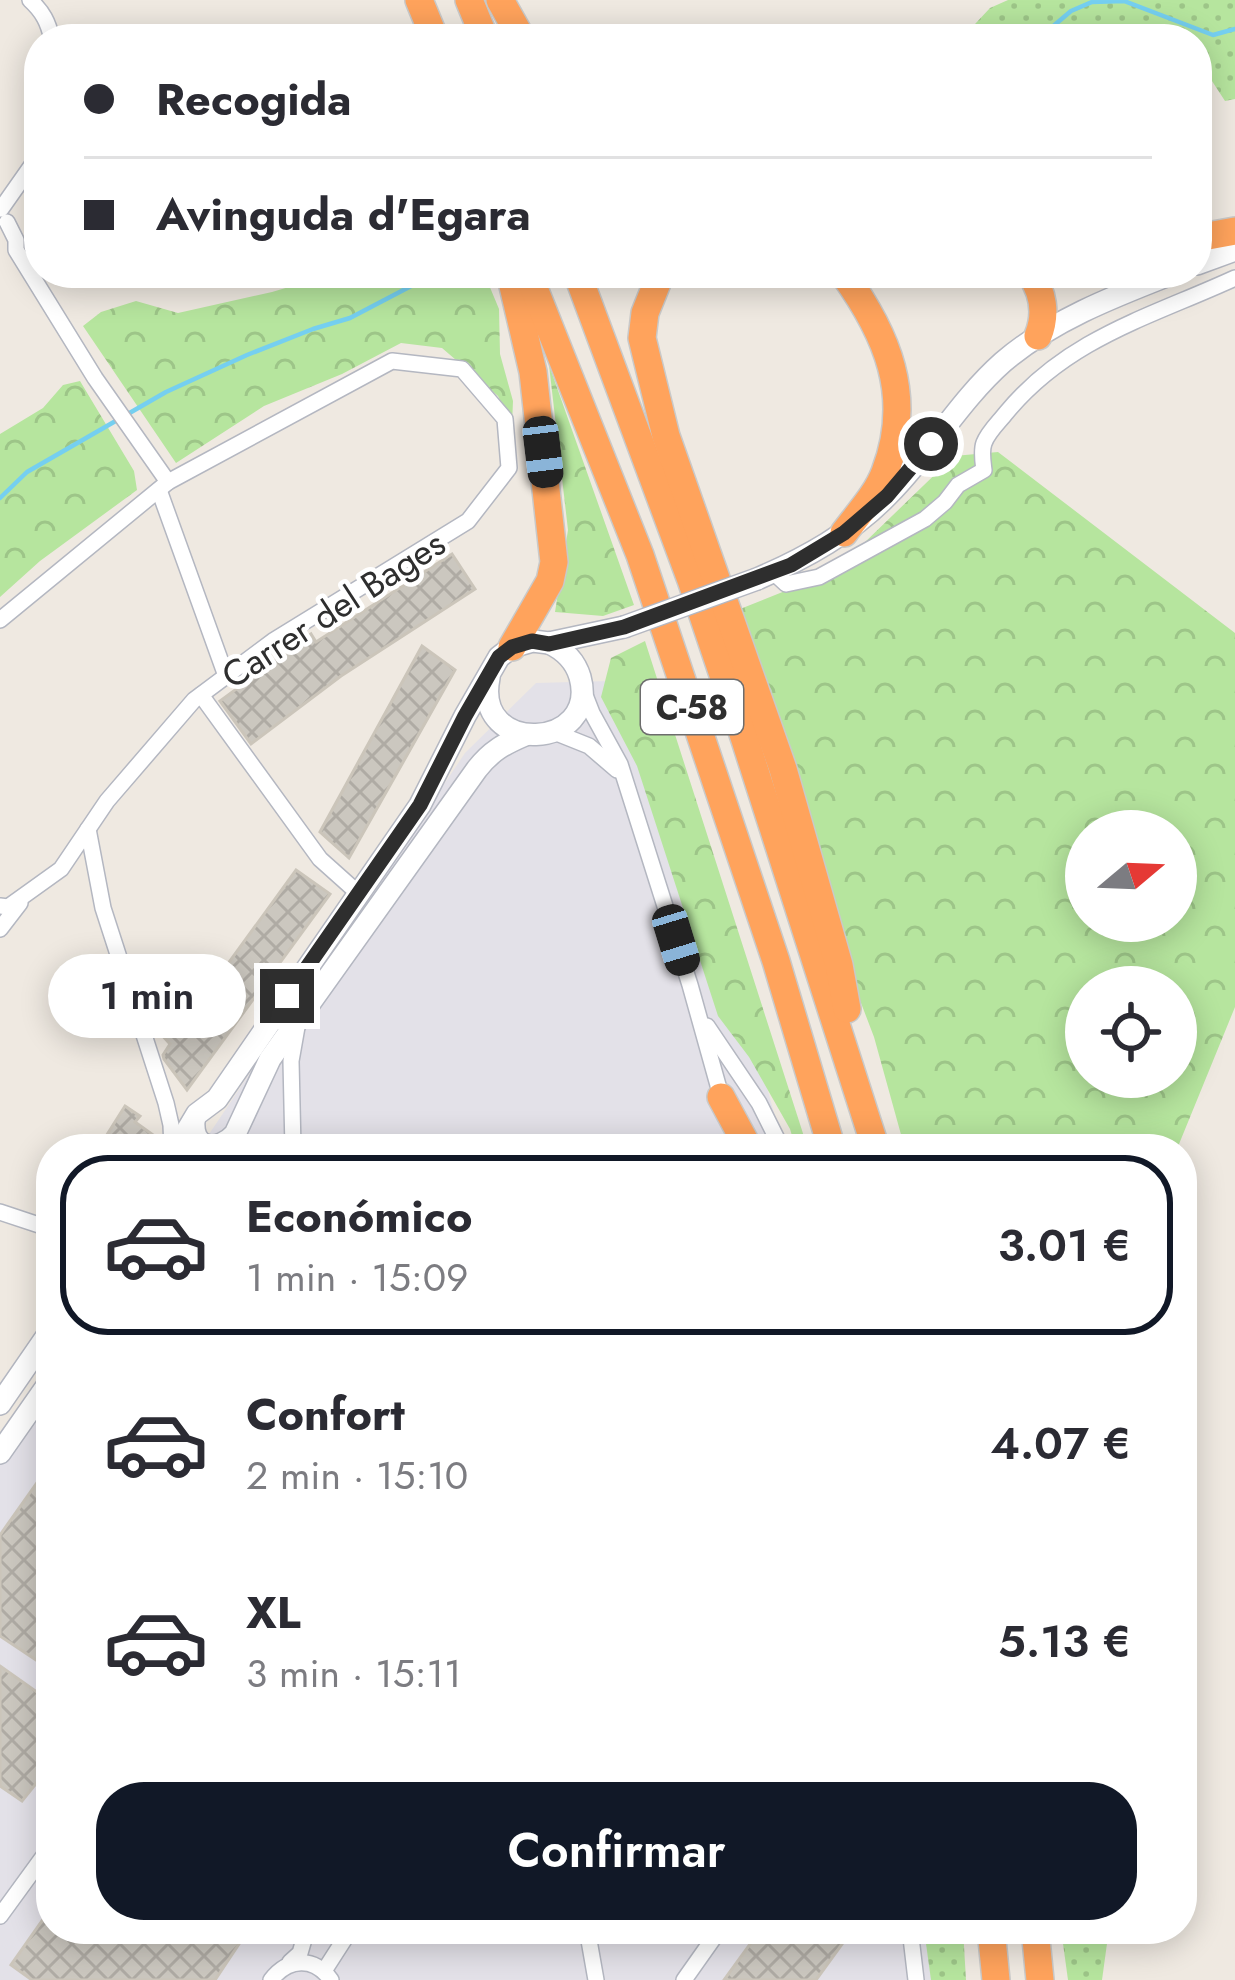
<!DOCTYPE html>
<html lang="es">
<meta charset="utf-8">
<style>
body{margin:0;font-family:Jost,sans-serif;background:#f2f2f3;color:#2b2b33;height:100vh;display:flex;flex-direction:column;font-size:45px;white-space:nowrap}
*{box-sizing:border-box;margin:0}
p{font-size:39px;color:#7c7c81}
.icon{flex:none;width:66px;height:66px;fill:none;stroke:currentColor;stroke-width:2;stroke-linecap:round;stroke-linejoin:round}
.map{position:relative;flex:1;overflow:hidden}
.details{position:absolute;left:36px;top:1134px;width:1161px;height:810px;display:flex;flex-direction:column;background:#fff;border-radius:48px;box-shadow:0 6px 30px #0003}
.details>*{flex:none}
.top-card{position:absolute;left:24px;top:24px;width:1188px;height:264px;border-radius:48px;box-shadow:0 6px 30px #0003;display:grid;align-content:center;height:264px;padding:0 60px;background:#fff}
.needle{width:78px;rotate:71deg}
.controls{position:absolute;left:1065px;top:810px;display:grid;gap:24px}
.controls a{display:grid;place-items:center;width:132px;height:132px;border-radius:50%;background:#fff;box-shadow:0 6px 30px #0003;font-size:60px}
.end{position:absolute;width:54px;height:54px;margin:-27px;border:15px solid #2e2e2e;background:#fff;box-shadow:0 0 0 6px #fff}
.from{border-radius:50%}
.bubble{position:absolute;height:84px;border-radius:42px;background:#fff;box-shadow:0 6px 30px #0003;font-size:39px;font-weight:600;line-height:84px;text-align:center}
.car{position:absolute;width:36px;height:72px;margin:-36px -18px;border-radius:15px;box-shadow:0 0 9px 3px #0007;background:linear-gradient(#222 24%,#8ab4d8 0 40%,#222 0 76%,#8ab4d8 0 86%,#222 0)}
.top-card b{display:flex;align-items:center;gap:42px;height:114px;font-size:45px}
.top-card b+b{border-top:3px solid #e1e1e2}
.top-card i{width:30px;height:30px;background:#2b2b33}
ul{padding:21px 0 0;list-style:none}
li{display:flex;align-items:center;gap:36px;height:180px;margin:0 24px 18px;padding:0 36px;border:6px solid transparent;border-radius:48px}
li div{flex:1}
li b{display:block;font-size:45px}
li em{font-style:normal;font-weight:600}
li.selected{border-color:#111827}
li>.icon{width:108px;height:108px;stroke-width:1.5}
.action{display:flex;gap:24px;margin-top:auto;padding:24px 60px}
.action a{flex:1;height:138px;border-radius:48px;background:#111827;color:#fff;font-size:48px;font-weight:600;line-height:138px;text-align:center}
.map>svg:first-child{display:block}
</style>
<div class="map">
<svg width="1235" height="1980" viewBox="0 0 1235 1980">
<defs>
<pattern id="grass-dots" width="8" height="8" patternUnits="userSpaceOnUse" patternTransform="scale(3)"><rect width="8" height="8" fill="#b6e59e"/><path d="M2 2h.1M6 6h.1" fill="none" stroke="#9dc588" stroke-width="1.8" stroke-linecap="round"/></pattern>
<pattern id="forest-crowns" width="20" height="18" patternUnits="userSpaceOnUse" patternTransform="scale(3)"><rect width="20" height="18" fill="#b6e59e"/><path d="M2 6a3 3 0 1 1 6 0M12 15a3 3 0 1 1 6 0" fill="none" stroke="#9dc588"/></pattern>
<pattern id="building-cross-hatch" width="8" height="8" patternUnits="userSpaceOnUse" patternTransform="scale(3)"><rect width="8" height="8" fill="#cbc7bf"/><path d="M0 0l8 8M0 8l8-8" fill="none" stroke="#afaba4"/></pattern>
</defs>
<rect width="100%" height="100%" fill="#efe9e1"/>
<g fill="#e3e1e8">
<polygon points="610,681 754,1041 784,1149 199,1149 465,753 536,683"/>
<polygon points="51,1360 51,1929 951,1929 956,1980 0,1980 0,1433"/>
</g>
<g fill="url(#grass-dots)">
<polygon points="1008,0 1235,0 1235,99 1225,101 1197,58 1197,39 961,39 990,8"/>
<polygon points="924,1929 963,1929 966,1980 931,1980"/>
<polygon points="1061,1929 1109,1929 1102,1980 1068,1980"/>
</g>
<g fill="url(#forest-crowns)" fill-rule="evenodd">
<polygon points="336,273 484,273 499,309 500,354 513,401 512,425 498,396 442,348 401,343 342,374 264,406 176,463 83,326 101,312 136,301 178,313 272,292"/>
<polygon points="549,365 634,605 603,616 555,612 568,530"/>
<polygon points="80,381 134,471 137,490 40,561 0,597 0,434 43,408 63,385"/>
<path d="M998,452L1235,633V1007L1177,1149H905L874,1037L840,948L725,615L795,587L862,545L954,456ZM1086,831H1176V921H1086ZM1086,987H1176V1077H1086Z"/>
<polygon points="645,641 808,1149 796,1149 790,1129 749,1057 718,1016 637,766 601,697 611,658"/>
</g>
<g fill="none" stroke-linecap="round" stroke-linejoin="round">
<g stroke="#75cff0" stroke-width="4.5">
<polyline points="1038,39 1071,11 1092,2 1124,1 1213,35 1235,29"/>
<polyline points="0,498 27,472 166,392 247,355 313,329 350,318 436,273"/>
</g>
</g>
<g fill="url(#building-cross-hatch)" stroke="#cbc5ba" stroke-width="3">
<polygon points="452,554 475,589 341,676 251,744 220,701 311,634 316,642"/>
<polygon points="422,646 455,670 349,858 320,832"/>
<polygon points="296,870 330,894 187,1090 164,1059 163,1055 170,1044 159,1032 200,984 209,990"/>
<polygon points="125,1106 140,1116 135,1122 153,1135 145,1149 98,1149"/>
<polygon points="51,1463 51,1670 0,1636 0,1535"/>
<polygon points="0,1666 51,1702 51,1765 22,1801 0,1786"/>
<polygon points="51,1908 51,1929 249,1929 215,1980 32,1980 11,1965"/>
<polygon points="761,1929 853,1929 816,1980 724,1980"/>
</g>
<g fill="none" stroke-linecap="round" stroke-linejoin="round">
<defs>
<g id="street">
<path d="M30,0C43,12 48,22 52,39"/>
<polyline points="1,209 39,155"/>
<polyline points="7,222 16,240 16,250 95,378 168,482"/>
<polyline points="159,490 226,676"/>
<path d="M773,572L786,584L819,577L925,519L945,502L958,485L984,470C983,462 981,451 984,443C988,432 999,422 1006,413C1068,338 1150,317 1235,278"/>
<polyline points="0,620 168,482 392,361 462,369 505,419 509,468 468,521 273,641 194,700 107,801 61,869 8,907 0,906"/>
<polyline points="583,690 592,713 620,764 690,985 723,1103"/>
<polyline points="201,695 320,859 358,893"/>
<polyline points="554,732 589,746 617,770"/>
<polyline points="88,829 103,908 166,1103 171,1125 172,1149"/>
<polyline points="0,929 20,903"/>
<polyline points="707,1026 759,1103 782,1149"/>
<polyline points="293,1149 291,1061 297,1027"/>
<polyline points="0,1212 51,1229"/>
<polyline points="0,1916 51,1846"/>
<polyline points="587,1929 596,1980"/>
<polyline points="910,1929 916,1980"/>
<polyline points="290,1962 300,1953 307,1929"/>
<polyline points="324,1971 351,1929"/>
<path d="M271,1980C288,1958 314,1956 331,1980"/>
<polyline points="684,1980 720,1929"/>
</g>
<g id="secondary">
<polyline points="1197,264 1235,250"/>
<path d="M757,579C806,558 851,533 888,495C930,453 959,401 1003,362C1052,320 1115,296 1174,273"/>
<path d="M489,678C473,757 600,750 580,677C575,660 564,650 549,643"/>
<path d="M194,1121C192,1151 219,1152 235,1134L270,1059L477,769C491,751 504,744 525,735"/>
<polyline points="176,1149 197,1114 217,1099 420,805 465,716 499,657 512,647 533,641 549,643 624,627"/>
<polyline points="0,1404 51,1330"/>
<polyline points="0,1453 51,1380"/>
</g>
<g id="highway">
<polyline points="419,0 435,39"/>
<polyline points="469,0 485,39"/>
<polyline points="500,0 522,39"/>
<polyline points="1197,238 1235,231"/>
<polyline points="510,273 533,372 554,562 550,581 512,647"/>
<polyline points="528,273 640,555 776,961 832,1149"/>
<polyline points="577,273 691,580 745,740 876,1149"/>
<polyline points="661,273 645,313 642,338 666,436 783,769 839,965 847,1009"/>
<path d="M843,273C887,334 914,396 885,472C877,494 858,514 844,533"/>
<path d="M1030,273C1043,292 1047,314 1038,336"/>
<polyline points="721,1097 749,1149"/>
<polyline points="991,1929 996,1980"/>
<polyline points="1035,1929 1040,1980"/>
</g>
</defs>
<use href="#street" stroke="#b4b7c1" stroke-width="18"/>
<use href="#secondary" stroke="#b4b7c1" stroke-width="24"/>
<use href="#highway" stroke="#c9c9c9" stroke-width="30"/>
<use href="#street" stroke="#fff" stroke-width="15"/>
<use href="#secondary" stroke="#fff" stroke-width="21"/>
<use href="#highway" stroke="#ffa35c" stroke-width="27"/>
<defs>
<polyline id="secondary-bridge" points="624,627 757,579"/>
</defs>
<use href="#secondary-bridge" stroke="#b4b7c1" stroke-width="24" stroke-linecap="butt"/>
<use href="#secondary-bridge" stroke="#fff" stroke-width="21"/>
</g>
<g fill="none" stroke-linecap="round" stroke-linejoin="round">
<polyline stroke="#2e2e2e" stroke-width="15" points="287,996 420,805 465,716 499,657 512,647 532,641 549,644 624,627 791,565 844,533 887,496 931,444"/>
</g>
<g text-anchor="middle" stroke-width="9" stroke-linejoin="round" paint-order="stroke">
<rect fill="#fff" stroke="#6d6d6d" stroke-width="3" x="641" y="680" width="102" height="54" rx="9"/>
<g font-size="33" font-weight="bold" fill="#2e2e2e">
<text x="692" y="719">C-58</text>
</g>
<g font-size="36" fill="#2e2e2e" stroke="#fff">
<text transform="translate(333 609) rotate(-33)" y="13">Carrer del Bages</text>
</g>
</g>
</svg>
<div class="controls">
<a><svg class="needle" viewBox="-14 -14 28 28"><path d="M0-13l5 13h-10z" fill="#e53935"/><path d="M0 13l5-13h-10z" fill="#7c7c81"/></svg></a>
<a><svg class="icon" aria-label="locate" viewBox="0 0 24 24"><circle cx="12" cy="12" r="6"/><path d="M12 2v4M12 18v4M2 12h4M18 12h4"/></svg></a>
</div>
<i class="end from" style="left:931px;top:444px"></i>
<i class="end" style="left:287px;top:996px"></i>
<div class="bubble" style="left:48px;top:954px;width:198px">1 min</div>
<i class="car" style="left:543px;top:452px;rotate:173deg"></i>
<i class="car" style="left:676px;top:940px;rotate:163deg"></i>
<div class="top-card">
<b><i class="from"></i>Recogida</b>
<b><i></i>Avinguda d'Egara</b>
</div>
<section class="details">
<ul>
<li class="selected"><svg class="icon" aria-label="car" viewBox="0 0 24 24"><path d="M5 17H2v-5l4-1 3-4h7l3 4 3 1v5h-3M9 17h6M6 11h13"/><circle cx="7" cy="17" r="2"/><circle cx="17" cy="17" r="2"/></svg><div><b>Económico</b><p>1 min · 15:09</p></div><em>3.01 €</em></li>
<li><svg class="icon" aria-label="car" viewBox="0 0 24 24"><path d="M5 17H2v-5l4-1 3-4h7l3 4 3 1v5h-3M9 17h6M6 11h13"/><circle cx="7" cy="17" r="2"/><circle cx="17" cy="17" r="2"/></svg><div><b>Confort</b><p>2 min · 15:10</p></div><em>4.07 €</em></li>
<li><svg class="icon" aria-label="car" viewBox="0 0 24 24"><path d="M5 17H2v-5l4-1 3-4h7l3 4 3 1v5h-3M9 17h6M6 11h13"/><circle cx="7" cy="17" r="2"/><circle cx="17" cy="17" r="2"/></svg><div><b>XL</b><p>3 min · 15:11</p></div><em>5.13 €</em></li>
</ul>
<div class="action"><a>Confirmar</a></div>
</section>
</div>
